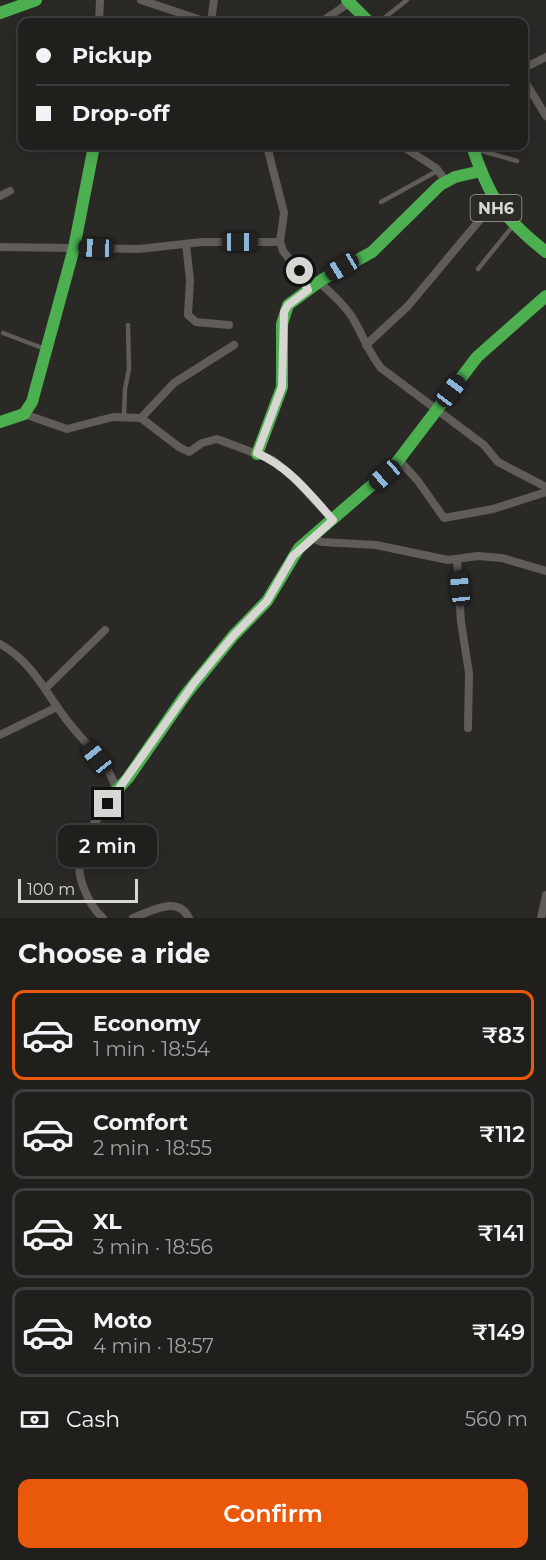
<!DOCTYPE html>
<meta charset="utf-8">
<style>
body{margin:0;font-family:Montserrat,sans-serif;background:#282725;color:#f1f3f6;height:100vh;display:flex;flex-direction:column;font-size:22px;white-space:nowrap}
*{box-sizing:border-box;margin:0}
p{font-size:20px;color:#a2a2a3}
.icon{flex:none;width:33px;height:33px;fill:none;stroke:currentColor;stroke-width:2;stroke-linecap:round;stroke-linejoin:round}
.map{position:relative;height:918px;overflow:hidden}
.side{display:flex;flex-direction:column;background:#201f1c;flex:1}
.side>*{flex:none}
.guide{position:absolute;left:18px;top:18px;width:510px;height:132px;border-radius:12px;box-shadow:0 3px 15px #0003,0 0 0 2px #3d3d3b;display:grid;align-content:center;height:132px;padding:0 18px;background:#201f1c}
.scale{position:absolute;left:18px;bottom:15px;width:120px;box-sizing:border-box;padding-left:6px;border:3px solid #d7d6d2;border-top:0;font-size:16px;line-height:21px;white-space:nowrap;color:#d7d6d2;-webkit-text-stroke:4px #2c2a24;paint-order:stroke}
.end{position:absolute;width:27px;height:27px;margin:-14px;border:8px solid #d7d6d2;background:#111;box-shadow:0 0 0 3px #111}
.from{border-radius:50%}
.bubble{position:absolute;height:42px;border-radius:12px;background:#201f1c;box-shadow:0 3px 15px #0003,0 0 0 2px #3d3d3b;font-size:20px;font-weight:600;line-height:42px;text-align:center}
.car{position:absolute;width:18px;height:36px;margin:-18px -9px;border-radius:8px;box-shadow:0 0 4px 2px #0007;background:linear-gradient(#222 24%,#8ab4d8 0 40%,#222 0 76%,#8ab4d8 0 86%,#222 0)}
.guide b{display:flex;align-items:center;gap:21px;height:57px;font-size:22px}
.guide b+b{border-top:2px solid #3d3d3b}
.guide i{width:15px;height:15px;background:#f1f3f6}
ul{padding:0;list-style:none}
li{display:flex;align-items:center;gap:18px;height:90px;margin:0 12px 9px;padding:0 6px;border:3px solid #3d3d3b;border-radius:12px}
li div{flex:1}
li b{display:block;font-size:22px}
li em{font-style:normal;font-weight:600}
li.active{border-color:#ea580c}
li>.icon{width:54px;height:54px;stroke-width:1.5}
h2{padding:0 18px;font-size:27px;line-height:72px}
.pay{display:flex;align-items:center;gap:15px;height:66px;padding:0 18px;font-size:22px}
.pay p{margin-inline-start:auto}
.cta{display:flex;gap:12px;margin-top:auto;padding:12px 18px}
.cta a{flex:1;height:69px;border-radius:12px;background:#ea580c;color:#fff;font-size:24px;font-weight:600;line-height:69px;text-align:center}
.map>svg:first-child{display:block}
</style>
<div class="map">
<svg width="546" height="918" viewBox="0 0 546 918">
<rect width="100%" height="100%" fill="#2a2926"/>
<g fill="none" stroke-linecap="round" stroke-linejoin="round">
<g stroke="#605c57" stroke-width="4.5">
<polyline points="379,22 407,0"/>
<polyline points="478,150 517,161"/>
<polyline points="381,202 439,170"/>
<polyline points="478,269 512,227"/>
<polyline points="3,333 45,349"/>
<polyline points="124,415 125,389 129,369 128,325"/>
</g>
<g stroke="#605c57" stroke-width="8">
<polyline points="141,0 207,22"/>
<polyline points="99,22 100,0"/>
<polyline points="211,22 214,0"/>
<polyline points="321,22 349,3"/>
<polyline points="524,68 546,57"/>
<polyline points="524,80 546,116"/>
<polyline points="267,146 284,213 280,242 283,251 303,276 307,290"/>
<polyline points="402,146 436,168 446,181"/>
<polyline points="0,196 10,191"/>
<polyline points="186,244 190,280 188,315 196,322 229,325"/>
<polyline points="0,247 139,249 202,242 280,242"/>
<path d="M319,282C332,294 346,306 355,322C364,338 369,353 381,368L484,445L498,462L546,487"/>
<polyline points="366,345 408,306 493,204"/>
<polyline points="24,414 67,429 113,417 141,418 179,447 189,452 202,443 217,439 273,460 289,473 333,520"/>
<polyline points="141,418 174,383 234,345"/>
<polyline points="399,460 418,481 444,518 493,509 546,492"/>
<polyline points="312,538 322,542 376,545 448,560 478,556 502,558 546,571"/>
<polyline points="457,560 461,622 469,673 468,728"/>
<path d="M0,644C33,662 46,694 69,723C84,742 104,760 114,782C121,810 60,833 85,891C89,901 95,911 103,918"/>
<polyline points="46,688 105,630"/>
<polyline points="0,735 57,707"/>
<path d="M133,918C151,911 178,895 189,918"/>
<polyline points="541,918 546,895"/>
</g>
<g stroke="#4caf50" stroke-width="12">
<polyline points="347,0 369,22"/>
<polyline points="0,13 36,0"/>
<path d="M472,146C490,199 502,217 546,252"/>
<polyline points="0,422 24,414 32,402 74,248 94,146"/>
<polyline points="257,454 282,387 282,324 288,305 323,279 372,252 440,185 455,177 481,171"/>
<polyline points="114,793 128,778 186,694 233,636 267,601 299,548 394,466 477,357 546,296"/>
</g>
</g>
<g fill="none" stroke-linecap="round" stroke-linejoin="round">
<path stroke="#d7d6d2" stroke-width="8" d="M108,804L194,683L233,636L267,601L293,556L333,520C310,494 289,467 257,453L282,387L284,312L288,305L308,290L300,271"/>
</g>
<g text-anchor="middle" stroke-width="4.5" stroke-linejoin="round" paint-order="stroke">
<rect fill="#2c2a24" stroke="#a4a29e" stroke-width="1.5" x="470.5" y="195" width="51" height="26" rx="4.5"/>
<g font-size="16" font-weight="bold" fill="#d7d6d2">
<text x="496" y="214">NH6</text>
</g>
</g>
</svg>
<div class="scale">100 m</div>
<i class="end from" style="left:300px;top:271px"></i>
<i class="end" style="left:108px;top:804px"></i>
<div class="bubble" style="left:58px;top:825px;width:99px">2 min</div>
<i class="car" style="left:240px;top:242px;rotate:90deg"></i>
<i class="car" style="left:96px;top:248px;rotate:272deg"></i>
<i class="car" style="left:342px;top:267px;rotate:239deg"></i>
<i class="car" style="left:451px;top:391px;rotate:37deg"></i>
<i class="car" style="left:385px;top:475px;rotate:229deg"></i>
<i class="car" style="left:460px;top:588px;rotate:354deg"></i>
<i class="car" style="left:97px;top:758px;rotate:321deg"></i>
<div class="guide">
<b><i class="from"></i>Pickup</b>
<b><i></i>Drop-off</b>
</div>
</div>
<section class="side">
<h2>Choose a ride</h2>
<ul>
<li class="active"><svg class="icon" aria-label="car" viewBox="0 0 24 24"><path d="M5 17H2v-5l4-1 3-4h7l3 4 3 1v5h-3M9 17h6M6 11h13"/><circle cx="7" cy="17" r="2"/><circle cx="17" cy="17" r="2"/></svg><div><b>Economy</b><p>1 min · 18:54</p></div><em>₹83</em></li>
<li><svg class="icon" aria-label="car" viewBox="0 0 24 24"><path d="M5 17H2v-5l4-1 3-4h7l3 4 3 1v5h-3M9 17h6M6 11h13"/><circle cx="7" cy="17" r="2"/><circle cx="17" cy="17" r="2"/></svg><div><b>Comfort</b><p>2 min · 18:55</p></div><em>₹112</em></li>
<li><svg class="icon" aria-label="car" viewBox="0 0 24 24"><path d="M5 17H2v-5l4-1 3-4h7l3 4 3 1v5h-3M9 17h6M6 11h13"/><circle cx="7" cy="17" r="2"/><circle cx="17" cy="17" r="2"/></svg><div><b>XL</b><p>3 min · 18:56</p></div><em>₹141</em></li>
<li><svg class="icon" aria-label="car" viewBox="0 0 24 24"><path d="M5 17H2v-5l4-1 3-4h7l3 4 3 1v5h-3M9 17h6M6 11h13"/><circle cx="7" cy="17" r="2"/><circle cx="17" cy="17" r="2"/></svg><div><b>Moto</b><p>4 min · 18:57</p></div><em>₹149</em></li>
</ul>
<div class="pay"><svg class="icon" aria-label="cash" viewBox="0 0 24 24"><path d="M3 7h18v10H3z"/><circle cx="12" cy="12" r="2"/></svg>Cash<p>560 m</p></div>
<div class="cta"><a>Confirm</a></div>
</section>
